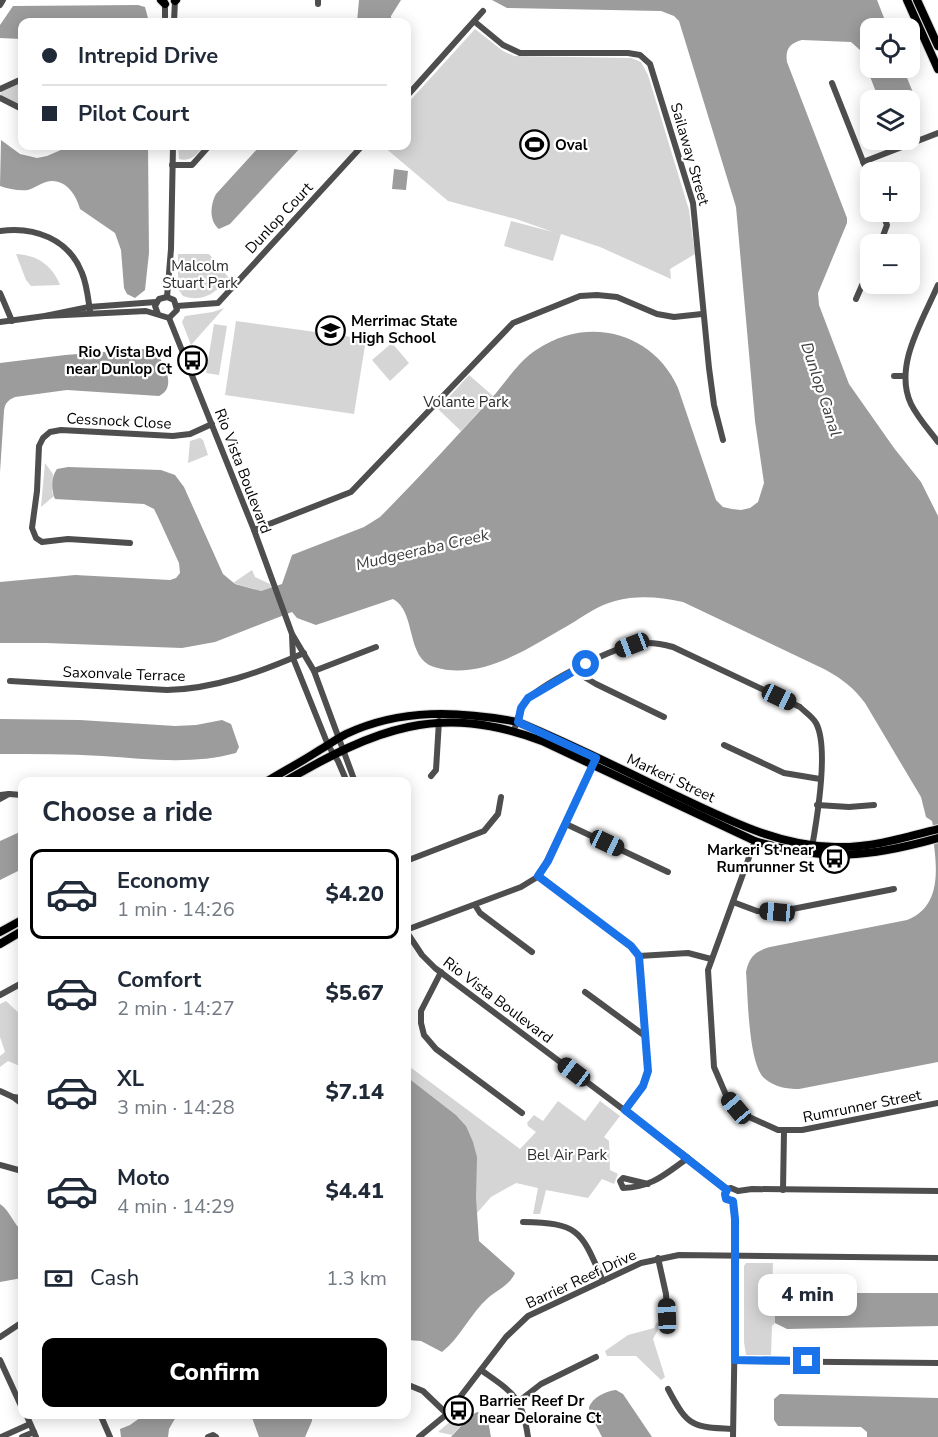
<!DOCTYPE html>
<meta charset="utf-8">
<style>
body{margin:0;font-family:"Nunito Sans",sans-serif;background:#f6f6f7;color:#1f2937;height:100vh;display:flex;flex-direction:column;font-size:22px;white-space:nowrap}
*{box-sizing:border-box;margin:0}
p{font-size:20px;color:#747a83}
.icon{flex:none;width:33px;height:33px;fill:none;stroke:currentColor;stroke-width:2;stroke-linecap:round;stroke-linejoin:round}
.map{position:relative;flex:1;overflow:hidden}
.drawer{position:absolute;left:18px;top:777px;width:393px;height:642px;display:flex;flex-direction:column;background:#fff;border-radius:12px;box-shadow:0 3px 15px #0003}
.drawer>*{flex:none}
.banner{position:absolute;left:18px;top:18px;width:393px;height:132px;border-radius:12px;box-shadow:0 3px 15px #0003;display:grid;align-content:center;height:132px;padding:0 24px;background:#fff}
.controls{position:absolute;left:860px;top:18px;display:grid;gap:12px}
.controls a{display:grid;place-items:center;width:60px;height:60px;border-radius:12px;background:#fff;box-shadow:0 3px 15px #0003;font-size:30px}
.end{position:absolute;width:27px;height:27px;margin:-14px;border:8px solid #1a73e8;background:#fff;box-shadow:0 0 0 3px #fff}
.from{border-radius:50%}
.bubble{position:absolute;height:42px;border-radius:12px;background:#fff;box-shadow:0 3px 15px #0003;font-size:20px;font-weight:800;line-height:42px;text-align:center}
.car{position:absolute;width:18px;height:36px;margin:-18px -9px;border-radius:8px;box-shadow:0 0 4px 2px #0007;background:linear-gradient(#222 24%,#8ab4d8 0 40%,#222 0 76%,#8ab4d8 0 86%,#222 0)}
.banner b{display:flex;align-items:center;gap:21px;height:57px;font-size:22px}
.banner b+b{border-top:2px solid #e0e1e3}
.banner i{width:15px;height:15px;background:#1f2937}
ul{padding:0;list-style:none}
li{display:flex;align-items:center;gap:18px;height:90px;margin:0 12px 9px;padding:0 12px;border:3px solid transparent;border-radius:12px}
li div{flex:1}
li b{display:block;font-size:22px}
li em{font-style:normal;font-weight:800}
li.active{border-color:#000}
li>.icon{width:54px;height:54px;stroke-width:1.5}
h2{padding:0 24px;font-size:27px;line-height:72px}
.pay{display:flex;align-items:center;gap:15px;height:66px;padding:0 24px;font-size:22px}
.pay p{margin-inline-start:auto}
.action{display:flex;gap:12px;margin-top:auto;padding:12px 24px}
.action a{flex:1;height:69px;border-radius:12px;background:#000;color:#fff;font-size:24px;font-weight:800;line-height:69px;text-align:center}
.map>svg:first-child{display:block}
</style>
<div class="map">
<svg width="938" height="1437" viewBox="0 0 938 1437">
<rect width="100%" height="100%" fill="#fff"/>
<g fill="#d5d5d5">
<polygon points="475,29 503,51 514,56 631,58 641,62 648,75 689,210 695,254 670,269 671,279 600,247 561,234 553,261 504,246 511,221 553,232 516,219 448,201 383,146 406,146 407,104"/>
<polygon points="22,81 22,107 0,95 1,91"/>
<path d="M178,146H205C196,154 192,162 179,159Z"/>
<path d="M16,254C37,255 52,265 60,285L31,286L26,280Z"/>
<path d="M178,254H209L229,278C216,292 204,303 183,296L178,289Z"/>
<polygon points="224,308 191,345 182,322 185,316 213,312"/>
<polygon points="236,321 366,339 354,414 225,395"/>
<polygon points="214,324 227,326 219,375 206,373"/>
<polygon points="392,343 409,363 390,381 372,360"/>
<polygon points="469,375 493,396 461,431 438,409"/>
<polygon points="200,438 203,440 208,455 188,463 190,441"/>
<polygon points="45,463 53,474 52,492 54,496 41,507"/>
<polygon points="252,570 255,577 270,584 271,588 261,591 233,583"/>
<polygon points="6,1001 22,1016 22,1067 8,1061 0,1067 0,1056 5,1052 0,1037 0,1004"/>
<polygon points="406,1064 520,1149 536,1132 528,1126 527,1123 534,1115 543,1121 558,1101 585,1121 600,1101 620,1116 604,1137 609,1141 610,1170 618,1174 614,1184 602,1179 588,1198 546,1190 540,1214 533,1214 538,1188 516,1183 491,1197 477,1213 466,1126 456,1115 407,1077"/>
<polygon points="746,1263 773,1263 772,1291 775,1294 775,1323 772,1326 771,1355 746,1355 744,1342 744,1266"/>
<polygon points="657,1322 660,1326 653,1339 665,1377 661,1380 636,1356 607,1356 605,1351 628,1335 654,1328"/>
<polygon points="466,1403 470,1416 452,1435 438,1432 453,1419"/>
</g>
<g fill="#9c9c9c">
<polygon points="359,0 401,0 391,16 391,22 357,22"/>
<path d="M492,0H877L888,28H870V68H903L914,95V100L909,103V100H879L860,50L851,42L802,40C790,43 785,49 787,62L847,218V223L818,293L819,305L849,384L894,448L921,482L938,516V1062L799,1089C787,1089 774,1087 764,1078C748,1062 748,995 746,972C749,957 755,951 770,947L907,920C938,908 938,876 934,845L936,841L932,821L926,817L921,797L865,703C854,688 842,679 826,670L683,602C659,597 638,595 615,601C600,605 586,614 574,622C533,645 483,682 434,667C405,658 417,612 393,599L316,625L297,618L292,612L215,642L182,648L46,643H0V582L75,575L170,580L176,578L180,573L179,563L157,515L154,509L144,504L55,499C51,490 51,477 57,469L68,467L161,470L175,475L184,487L223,574L235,584L261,591L282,584L292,555L364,527L380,517C418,479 454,439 490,400C505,383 518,362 536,350C588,315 653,332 678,388L716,500L723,507L732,509L741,510L750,508L758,502L764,483L755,421L736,207L679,21L674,16L661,11L507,8Z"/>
<polygon points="138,5 145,7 149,22 22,22 22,39 0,38 0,25 13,6"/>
<path d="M1,140L20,154L37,158L47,156L70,146H148L149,253L145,290L135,298L127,294L124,288L121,250L115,233L80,209C76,194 64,177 46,182C40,184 34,188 28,190C19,191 8,189 0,186Z"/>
<path d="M260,146H302L230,224L219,229C209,221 210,205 216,194Z"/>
<polygon points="394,169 408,171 406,190 392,189"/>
<path d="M144,349L156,352C165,365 177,388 159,396L67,390L15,397C8,400 5,403 4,411L0,472V363L65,355Z"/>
<path d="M0,719L80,720L175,726L196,725L222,720L231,724L239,747L236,753C192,765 147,759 102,756C68,754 34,754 0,754Z"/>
<polygon points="22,831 22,869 0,880 0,841"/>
<path d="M407,1077L456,1115L466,1126L473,1142L477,1157L476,1198L479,1241L515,1273C510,1285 497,1290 488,1298C470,1314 460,1338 442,1352L421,1341L407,1340Z"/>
<path d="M0,1204C10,1211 13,1223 22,1231V1278L0,1282Z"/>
<polygon points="784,1293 938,1293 938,1326 787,1329 775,1323 775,1294"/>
<path d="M616,1390L623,1394L652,1437H602L590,1414L589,1407C593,1397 606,1391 616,1390Z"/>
<polygon points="780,1394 938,1398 938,1437 867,1437 867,1432 861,1427 778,1426 774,1420 774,1399"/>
<path d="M477,1412C489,1416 489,1426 491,1437H451L470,1416Z"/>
<polygon points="144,1415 177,1415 169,1429 168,1437 121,1437 120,1429 130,1425"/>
<polygon points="251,1415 312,1415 312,1421 305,1437 259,1437"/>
</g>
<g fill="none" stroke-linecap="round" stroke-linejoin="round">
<defs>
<g id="major">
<polyline points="161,0 165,4"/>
<polyline points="907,0 938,69"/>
<polyline points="917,0 938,46"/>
<polyline points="175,1 176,0"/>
<path d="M266,782C284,771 301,762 318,751C327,746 336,739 346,734C401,708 460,711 518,722C571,744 623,770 675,795C727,819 777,846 835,847C870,848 904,838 938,829"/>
<path d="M284,782C375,729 439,702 542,741L755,841C824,862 870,857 938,838"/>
<polyline points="0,932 22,920"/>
<polyline points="0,944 22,931"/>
</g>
</defs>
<use href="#major" stroke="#dbdbdb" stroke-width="10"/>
<g stroke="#4e4e4e" stroke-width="6">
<polyline points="318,4 318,0"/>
<polyline points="0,5 3,0"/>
<polyline points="165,22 165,2"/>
<polyline points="174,22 175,0"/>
<polyline points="475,22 503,45 520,53 628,53 640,55 650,64 693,203 709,368 714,405 723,440"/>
<polyline points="832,83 870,179"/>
<polyline points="0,89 22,79"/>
<polyline points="406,97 483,11"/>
<polyline points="0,98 22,109"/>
<polyline points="863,162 938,133"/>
<polyline points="172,165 192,165 209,146"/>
<path d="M0,231C34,226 69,239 82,273C87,285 88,298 90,311"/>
<polyline points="880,244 887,225 882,212"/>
<path d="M938,285C923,320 893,366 911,404C918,418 929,430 938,442"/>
<polyline points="0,293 12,321"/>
<polyline points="167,297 171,249 173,146"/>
<polyline points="856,299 870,267"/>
<polyline points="177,306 218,303 362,146"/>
<polyline points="45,316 146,311 169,318 177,310 174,300 167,297 159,299 155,306 158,314"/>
<polyline points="169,318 254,530 292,634 314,671 355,782"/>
<polyline points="0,322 45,316 89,307 156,302"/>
<polyline points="894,376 904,376"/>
<polyline points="254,530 351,492 513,323 580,296 597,295 617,297 657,314 674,317 702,314"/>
<polyline points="130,543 68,539 42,542 36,538 32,528 37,491 39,446 43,438 50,432 61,430 173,436 190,434 212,424"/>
<polyline points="292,635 293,658 328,745 338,761 347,782"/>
<polyline points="314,671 376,647"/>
<polyline points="574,671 596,684 664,717"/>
<path d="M10,681L167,690C214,689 261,672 304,653"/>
<path d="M514,730C518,720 519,710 526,701C541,684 609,650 632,645C646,641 659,643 673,647L800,707C805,712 813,717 816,723C829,747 817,819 812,847"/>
<polyline points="724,745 784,773 820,779"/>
<polyline points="431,776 436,770 439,721"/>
<polyline points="9,794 22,795"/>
<polyline points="0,795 9,794 0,799"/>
<polyline points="817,805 849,807 874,805"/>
<polyline points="566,824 668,872"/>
<polyline points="755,841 708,970 714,1067 726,1095 747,1116 778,1130 802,1130 938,1103"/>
<polyline points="406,861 484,831 498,814 501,797"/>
<polyline points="539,876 631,946 639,956 648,1071 643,1086 625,1110"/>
<polyline points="733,902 757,911 777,912 894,889"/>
<polyline points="475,905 480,913 532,952"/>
<polyline points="406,930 521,887 539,876 547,861 595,761"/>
<polyline points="406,931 422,955 435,968 688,1158 727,1189"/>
<polyline points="639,956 688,953 711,959"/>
<polyline points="441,972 421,1011 421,1023 424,1035 436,1049 522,1113"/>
<polyline points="585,992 645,1036"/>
<polyline points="0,995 22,983"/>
<polyline points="0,1091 13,1097"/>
<polyline points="22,1098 13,1097 22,1104"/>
<polyline points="0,1165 22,1171"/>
<path d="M648,1184L623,1178L620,1181L623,1188C653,1187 665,1174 688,1158"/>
<polyline points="727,1189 731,1188 738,1191 752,1189 938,1191"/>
<polyline points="727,1189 725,1196 728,1200 733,1201"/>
<polyline points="783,1190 784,1131"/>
<polyline points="733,1201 735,1219 736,1257 733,1437"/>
<path d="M523,1222C580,1223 581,1231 603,1281"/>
<polyline points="658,1258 666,1294 667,1316"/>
<polyline points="0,1337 21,1323"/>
<polyline points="0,1360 22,1408"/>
<polyline points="735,1361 938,1363"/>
<path d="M481,1370C513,1393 522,1396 528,1437"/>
<polyline points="406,1384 423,1391 447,1414"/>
<path d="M668,1389C688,1427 692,1427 733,1429"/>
<polyline points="519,1401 541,1384 596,1357"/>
<polyline points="26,1414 36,1437"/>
<polyline points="100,1414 110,1437"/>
<polyline points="1,1437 30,1424"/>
<polyline points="22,1437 34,1432"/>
<polyline points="208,1437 213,1435 216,1437"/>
<polyline points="419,1437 447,1414 506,1337 528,1316 641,1263 679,1255 938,1258"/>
</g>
<use href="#major" stroke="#000" stroke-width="8"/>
</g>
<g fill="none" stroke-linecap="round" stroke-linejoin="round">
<polyline stroke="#1a73e8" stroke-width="8" points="586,664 528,698 521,708 518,722 596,758 548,861 538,876 631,946 639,956 648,1071 643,1086 625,1110 727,1190 725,1194 726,1199 733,1201 735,1219 735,1360 807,1361"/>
</g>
<defs>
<symbol id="stadium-ring" viewBox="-11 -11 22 22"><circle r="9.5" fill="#fff" stroke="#000" stroke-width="1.5"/><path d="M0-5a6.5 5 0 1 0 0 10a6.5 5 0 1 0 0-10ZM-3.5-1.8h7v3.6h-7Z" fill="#000"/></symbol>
<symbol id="school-ring" viewBox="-11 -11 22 22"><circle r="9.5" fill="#fff" stroke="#000" stroke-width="1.5"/><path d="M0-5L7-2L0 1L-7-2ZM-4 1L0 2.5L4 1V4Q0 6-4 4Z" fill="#000"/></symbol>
<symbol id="bus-ring" viewBox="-11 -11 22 22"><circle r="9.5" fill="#fff" stroke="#000" stroke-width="1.5"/><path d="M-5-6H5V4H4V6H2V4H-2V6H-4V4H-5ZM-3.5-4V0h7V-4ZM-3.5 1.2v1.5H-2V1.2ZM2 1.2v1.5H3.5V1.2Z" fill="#000"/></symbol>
</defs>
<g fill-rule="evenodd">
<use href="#stadium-ring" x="518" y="128" width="33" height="33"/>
<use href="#school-ring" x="314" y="314" width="33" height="33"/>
<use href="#bus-ring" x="176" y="344" width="33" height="33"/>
<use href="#bus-ring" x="818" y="842" width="33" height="33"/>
<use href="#bus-ring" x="442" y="1394" width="33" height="33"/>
</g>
<g text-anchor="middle" stroke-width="4.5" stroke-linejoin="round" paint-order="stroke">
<g font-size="15" font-weight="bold" fill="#000" stroke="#fff" text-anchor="start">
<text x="555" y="150">Oval</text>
<text x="351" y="326">Merrimac State<tspan x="351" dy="17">High School</tspan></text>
<text x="172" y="357" text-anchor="end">Rio Vista Bvd<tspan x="172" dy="17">near Dunlop Ct</tspan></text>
<text x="814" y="855" text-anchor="end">Markeri St near<tspan x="814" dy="17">Rumrunner St</tspan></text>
<text x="479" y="1406">Barrier Reef Dr<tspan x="479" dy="17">near Deloraine Ct</tspan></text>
</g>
<g font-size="15" fill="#000" stroke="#fff">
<text transform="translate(690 154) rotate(74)" y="5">Sailaway Street</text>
<text transform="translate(279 218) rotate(-47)" y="5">Dunlop Court</text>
<text transform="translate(119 421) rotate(3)" y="5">Cessnock Close</text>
<text transform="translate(243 471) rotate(69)" y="5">Rio Vista Boulevard</text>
<text transform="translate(124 674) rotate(2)" y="5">Saxonvale Terrace</text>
<text transform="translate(671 778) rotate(25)" y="5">Markeri Street</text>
<text transform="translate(498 1000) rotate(37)" y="5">Rio Vista Boulevard</text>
<text transform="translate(862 1106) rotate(-11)" y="5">Rumrunner Street</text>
<text transform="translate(581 1279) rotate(-25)" y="5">Barrier Reef Drive</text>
</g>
<g font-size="15" fill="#2c2c2c" stroke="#fff">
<text x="200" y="271">Malcolm<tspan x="200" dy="17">Stuart Park</tspan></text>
<text x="466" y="407">Volante Park</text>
<text x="567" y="1160">Bel Air Park</text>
</g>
<g font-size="16" font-style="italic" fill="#3d3d3d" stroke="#fff">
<text transform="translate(822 389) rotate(72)" y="6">Dunlop Canal</text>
<text transform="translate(422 549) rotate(-13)" y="6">Mudgeeraba Creek</text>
</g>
</g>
</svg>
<div class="controls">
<a><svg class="icon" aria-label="locate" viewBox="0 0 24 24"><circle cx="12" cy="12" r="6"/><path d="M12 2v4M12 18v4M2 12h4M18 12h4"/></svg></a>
<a><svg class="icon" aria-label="layers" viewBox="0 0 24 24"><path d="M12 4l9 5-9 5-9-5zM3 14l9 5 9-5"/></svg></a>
<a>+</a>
<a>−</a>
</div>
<i class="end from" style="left:586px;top:664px"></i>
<i class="end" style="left:807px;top:1361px"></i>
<div class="bubble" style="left:758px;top:1274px;width:99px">4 min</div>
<i class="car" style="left:632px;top:645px;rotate:249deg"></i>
<i class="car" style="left:779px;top:697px;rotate:115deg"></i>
<i class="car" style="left:607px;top:843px;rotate:115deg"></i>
<i class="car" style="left:777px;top:912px;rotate:275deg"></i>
<i class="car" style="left:574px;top:1072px;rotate:307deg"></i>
<i class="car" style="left:736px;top:1108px;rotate:320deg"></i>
<i class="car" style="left:667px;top:1316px;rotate:358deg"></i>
<div class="banner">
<b><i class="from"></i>Intrepid Drive</b>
<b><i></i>Pilot Court</b>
</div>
<section class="drawer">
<h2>Choose a ride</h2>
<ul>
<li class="active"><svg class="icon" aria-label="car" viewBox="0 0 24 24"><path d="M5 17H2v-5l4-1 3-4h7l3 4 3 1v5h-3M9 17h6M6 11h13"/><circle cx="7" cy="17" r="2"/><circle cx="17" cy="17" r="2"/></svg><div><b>Economy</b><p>1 min · 14:26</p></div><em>$4.20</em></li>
<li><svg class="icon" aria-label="car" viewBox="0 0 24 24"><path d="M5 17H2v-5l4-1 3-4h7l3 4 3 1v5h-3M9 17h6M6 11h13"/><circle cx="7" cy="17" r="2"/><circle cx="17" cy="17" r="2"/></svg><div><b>Comfort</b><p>2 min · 14:27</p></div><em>$5.67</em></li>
<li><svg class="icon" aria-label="car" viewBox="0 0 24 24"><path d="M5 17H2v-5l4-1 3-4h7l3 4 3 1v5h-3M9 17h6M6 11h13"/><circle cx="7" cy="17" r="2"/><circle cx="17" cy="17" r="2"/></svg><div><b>XL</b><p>3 min · 14:28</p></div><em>$7.14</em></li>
<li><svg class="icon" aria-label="car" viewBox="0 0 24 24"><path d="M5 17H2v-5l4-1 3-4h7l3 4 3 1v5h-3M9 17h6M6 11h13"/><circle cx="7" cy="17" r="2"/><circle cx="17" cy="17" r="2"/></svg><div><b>Moto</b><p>4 min · 14:29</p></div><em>$4.41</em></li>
</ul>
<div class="pay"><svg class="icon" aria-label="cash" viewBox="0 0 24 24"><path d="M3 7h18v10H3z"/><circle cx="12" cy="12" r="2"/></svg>Cash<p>1.3 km</p></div>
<div class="action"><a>Confirm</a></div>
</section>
</div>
